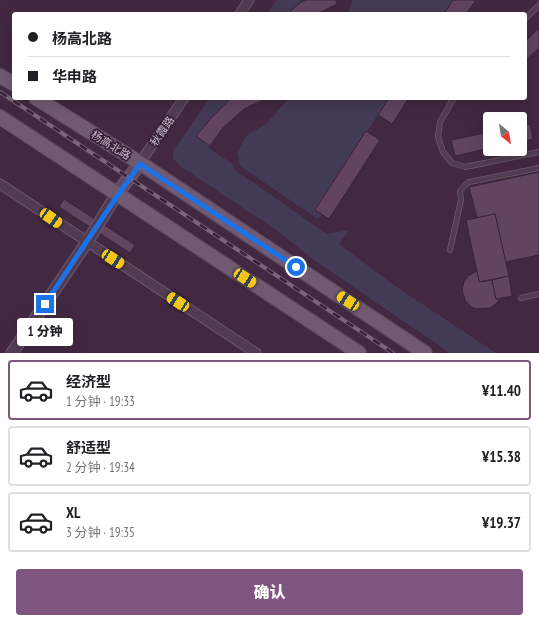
<!DOCTYPE html>
<html lang="zh">
<meta charset="utf-8">
<style>
body{margin:0;font-family:"PT Sans Narrow","Noto Sans SC",sans-serif;background:#f2f2f2;color:#202124;height:100vh;display:flex;flex-direction:column;font-size:15px;white-space:nowrap}
*{box-sizing:border-box;margin:0}
p{font-size:13px;color:#757577}
.icon{flex:none;width:22px;height:22px;fill:none;stroke:currentColor;stroke-width:2;stroke-linecap:round;stroke-linejoin:round}
.map{position:relative;height:353px;overflow:hidden}
.details{display:flex;flex-direction:column;background:#fff;flex:1}
.details>*{flex:none}
.banner{position:absolute;left:12px;top:12px;width:515px;height:88px;border-radius:4px;box-shadow:0 4px 16px #0002;display:grid;align-content:center;height:88px;padding:0 16px;background:#fff}
.needle{width:26px;rotate:150deg}
.buttons{position:absolute;left:483px;top:112px;display:grid;gap:8px}
.buttons a{display:grid;place-items:center;width:44px;height:44px;border-radius:4px;background:#fff;box-shadow:0 4px 16px #0002;font-size:20px}
.end{position:absolute;width:18px;height:18px;margin:-9px;border:5px solid #1a73e8;background:#fff;box-shadow:0 0 0 2px #fff}
.from{border-radius:50%}
.bubble{position:absolute;height:28px;border-radius:4px;background:#fff;box-shadow:0 4px 16px #0002;font-size:13px;font-weight:800;line-height:28px;text-align:center}
.car{position:absolute;width:12px;height:24px;margin:-12px -6px;border-radius:5px;box-shadow:0 0 3px 1px #0007;background:linear-gradient(#f5c518 24%,#345 0 40%,#f5c518 0 76%,#345 0 86%,#f5c518 0)}
.banner b{display:flex;align-items:center;gap:14px;height:38px;font-size:15px}
.banner b+b{border-top:1px solid #e0e0e0}
.banner i{width:10px;height:10px;background:#202124}
ul{padding:7px 0 0;list-style:none}
li{display:flex;align-items:center;gap:12px;height:60px;margin:0 8px 6px;padding:0 8px;border:2px solid #e0e0e0;border-radius:4px}
li div{flex:1}
li b{display:block;font-size:15px}
li em{font-style:normal;font-weight:800}
li.selected{border-color:#7f567f}
li>.icon{width:36px;height:36px;stroke-width:1.5}
.action{display:flex;gap:8px;margin-top:auto;padding:8px 16px}
.action a{flex:1;height:46px;border-radius:4px;background:#7f567f;color:#fff;font-size:16px;font-weight:800;line-height:46px;text-align:center}
.map>svg:first-child{display:block}
</style>
<div class="map">
<svg width="539" height="353" viewBox="0 0 539 353">
<rect width="100%" height="100%" fill="#422841"/>
<g fill="#433b55">
<polygon points="276,0 306,0 301,2 287,14 267,14"/>
<polygon points="353,0 453,0 444,14 347,14"/>
<polygon points="210,98 231,98 211,118 196,136 210,144 209,148 231,163 235,170 327,234 349,230 339,244 398,288 496,353 450,353 314,260 275,229 180,166 173,158 173,151"/>
<polygon points="289,98 389,98 315,210 322,214 318,219 240,166 237,153 246,136 266,124"/>
</g>
<g fill="#624461" stroke="#392338">
<polygon points="306,0 336,0 337,4 317,14 287,14 301,2"/>
<polygon points="453,0 476,0 466,14 444,14"/>
<polygon points="539,28 539,48 525,61 525,42"/>
<polygon points="231,98 268,98 244,109 222,129 210,146 196,136 211,118"/>
<polygon points="389,98 409,98 392,124 378,115"/>
<polygon points="530,124 533,139 520,142 520,126"/>
<polygon points="366,131 380,140 329,219 315,210"/>
<polygon points="490,132 490,148 455,156 451,140"/>
<polygon points="539,172 539,255 505,262 495,214 477,218 469,187"/>
<polygon points="64,199 135,245 130,253 59,207"/>
<polygon points="495,214 509,276 479,282 466,220"/>
<polygon points="477,271 479,282 492,280 496,299 500,298 497,303 490,308 477,309 471,307 465,300 462,290 464,282 468,276"/>
<polygon points="509,276 512,296 496,299 492,280"/>
</g>
<g fill="none" stroke-linecap="round" stroke-linejoin="round">
<defs>
<g id="service">
<polyline points="525,19 539,5"/>
<polyline points="454,98 440,122 438,137 443,152 452,163 465,167 539,152"/>
<polyline points="450,250 461,200 460,191 464,186 469,182 539,168"/>
<polyline points="521,298 539,294"/>
</g>
<g id="minor">
<polyline points="240,14 249,0"/>
<polyline points="140,163 184,98"/>
<polyline points="0,184 256,353"/>
</g>
<polyline id="tertiary" points="12,353 87,242 117,194"/>
<polyline id="secondary" points="117,194 140,163"/>
<g id="primary">
<polyline points="0,76 14,84"/>
<polyline points="36,98 140,163 425,353"/>
<polyline points="0,117 359,353"/>
</g>
</defs>
<use href="#service" stroke="#6f5a6e" stroke-width="6"/>
<use href="#minor" stroke="#6f5a6e" stroke-width="11"/>
<use href="#tertiary" stroke="#6f5a6e" stroke-width="13"/>
<use href="#secondary" stroke="#6f5a6e" stroke-width="14"/>
<use href="#primary" stroke="#5b465a" stroke-width="16"/>
<use href="#service" stroke="#523c51" stroke-width="4.5"/>
<use href="#minor" stroke="#523c51" stroke-width="9"/>
<use href="#tertiary" stroke="#523c51" stroke-width="11"/>
<use href="#secondary" stroke="#644a63" stroke-width="12"/>
<use href="#primary" stroke="#715a71" stroke-width="14"/>
<defs>
<polyline id="rail" points="0,92 393,353"/>
</defs>
<use href="#rail" stroke="#7d647d" stroke-width="4"/>
<use href="#rail" stroke="#372136" stroke-width="2.5" stroke-dasharray="8" stroke-linecap="butt"/>
</g>
<g fill="none" stroke-linecap="round" stroke-linejoin="round">
<path stroke="#1a73e8" stroke-width="5" d="M45,304C77,257 107,209 140,164L296,267"/>
</g>
<g text-anchor="middle" stroke-width="3.5" stroke-linejoin="round" paint-order="stroke">
<g font-size="11" fill="#cbb9ca" stroke="#372136">
<text transform="translate(162 131) rotate(-56)" y="4">秋霞路</text>
<text transform="translate(111 145) rotate(32)" y="4">杨高北路</text>
</g>
</g>
</svg>
<div class="buttons">
<a><svg class="needle" viewBox="-14 -14 28 28"><path d="M0-13l5 13h-10z" fill="#e53935"/><path d="M0 13l5-13h-10z" fill="#757577"/></svg></a>
</div>
<i class="end from" style="left:296px;top:267px"></i>
<i class="end" style="left:45px;top:304px"></i>
<div class="bubble" style="left:17px;top:318px;width:56px">1 分钟</div>
<i class="car" style="left:51px;top:218px;rotate:124deg"></i>
<i class="car" style="left:113px;top:259px;rotate:123deg"></i>
<i class="car" style="left:245px;top:278px;rotate:123deg"></i>
<i class="car" style="left:348px;top:301px;rotate:303deg"></i>
<i class="car" style="left:178px;top:302px;rotate:303deg"></i>
<div class="banner">
<b><i class="from"></i>杨高北路</b>
<b><i></i>华申路</b>
</div>
</div>
<section class="details">
<ul>
<li class="selected"><svg class="icon" aria-label="car" viewBox="0 0 24 24"><path d="M5 17H2v-5l4-1 3-4h7l3 4 3 1v5h-3M9 17h6M6 11h13"/><circle cx="7" cy="17" r="2"/><circle cx="17" cy="17" r="2"/></svg><div><b>经济型</b><p>1 分钟 · 19:33</p></div><em>¥11.40</em></li>
<li><svg class="icon" aria-label="car" viewBox="0 0 24 24"><path d="M5 17H2v-5l4-1 3-4h7l3 4 3 1v5h-3M9 17h6M6 11h13"/><circle cx="7" cy="17" r="2"/><circle cx="17" cy="17" r="2"/></svg><div><b>舒适型</b><p>2 分钟 · 19:34</p></div><em>¥15.38</em></li>
<li><svg class="icon" aria-label="car" viewBox="0 0 24 24"><path d="M5 17H2v-5l4-1 3-4h7l3 4 3 1v5h-3M9 17h6M6 11h13"/><circle cx="7" cy="17" r="2"/><circle cx="17" cy="17" r="2"/></svg><div><b>XL</b><p>3 分钟 · 19:35</p></div><em>¥19.37</em></li>
</ul>
<div class="action"><a>确认</a></div>
</section>
